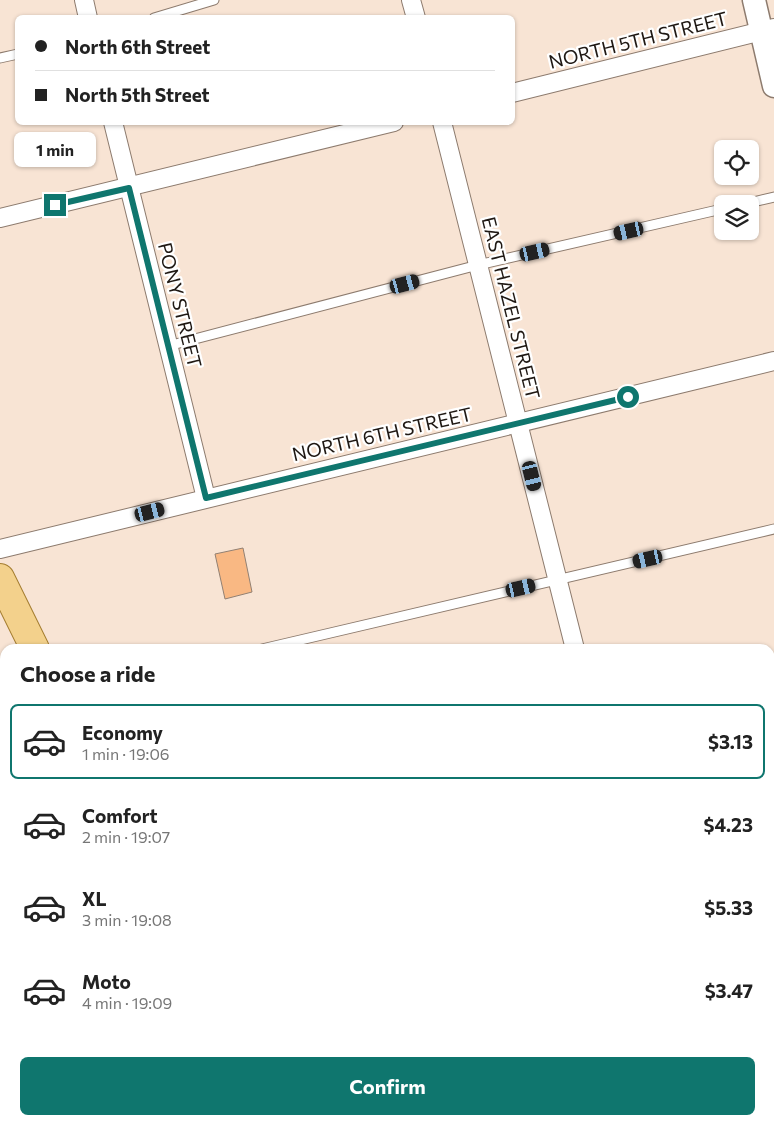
<!DOCTYPE html>
<meta charset="utf-8">
<style>
body{margin:0;font-family:Commissioner,sans-serif;background:#f2f2f2;color:#222;height:100vh;display:flex;flex-direction:column;font-size:19px;white-space:nowrap}
*{box-sizing:border-box;margin:0}
p{font-size:16px;color:#767676}
.icon{flex:none;width:28px;height:28px;fill:none;stroke:currentColor;stroke-width:2;stroke-linecap:round;stroke-linejoin:round}
.map{position:relative;flex:1;overflow:hidden}
.panel{position:absolute;left:0px;top:644px;width:775px;height:481px;display:flex;flex-direction:column;background:#fff;border-radius:15px 15px 0 0;box-shadow:0 1px 4px #0004}
.panel>*{flex:none}
.hud{position:absolute;left:15px;top:15px;width:500px;height:110px;border-radius:8px;box-shadow:0 1px 4px #0004;display:grid;align-content:center;height:110px;padding:0 20px;background:#fff}
.tools{position:absolute;left:714px;top:140px;display:grid;gap:10px}
.tools a{display:grid;place-items:center;width:45px;height:45px;border-radius:8px;background:#fff;box-shadow:0 1px 4px #0004;font-size:25px}
.end{position:absolute;width:22px;height:22px;margin:-11px;border:6px solid #0f766e;background:#fff;box-shadow:0 0 0 2px #fff}
.from{border-radius:50%}
.bubble{position:absolute;height:35px;border-radius:8px;background:#fff;box-shadow:0 1px 4px #0004;font-size:16px;font-weight:700;line-height:35px;text-align:center}
.car{position:absolute;width:15px;height:30px;margin:-15px -8px;border-radius:6px;box-shadow:0 0 4px 1px #0007;background:linear-gradient(#222 24%,#8ab4d8 0 40%,#222 0 76%,#8ab4d8 0 86%,#222 0)}
.hud b{display:flex;align-items:center;gap:18px;height:48px;font-size:19px}
.hud b+b{border-top:1px solid #e0e0e0}
.hud i{width:12px;height:12px;background:#222}
ul{padding:0;list-style:none}
li{display:flex;align-items:center;gap:15px;height:75px;margin:0 10px 8px;padding:0 10px;border:2px solid transparent;border-radius:8px}
li div{flex:1}
li b{display:block;font-size:19px}
li em{font-style:normal;font-weight:700}
li.current{border-color:#0f766e}
li>.icon{width:45px;height:45px;stroke-width:1.5}
h2{padding:0 20px;font-size:22px;line-height:60px}
.primary-button{display:flex;gap:10px;margin-top:auto;padding:10px 20px}
.primary-button a{flex:1;height:58px;border-radius:8px;background:#0f766e;color:#fff;font-size:20px;font-weight:700;line-height:58px;text-align:center}
.map>svg:first-child{display:block}
</style>
<div class="map">
<svg width="774" height="1124" viewBox="0 0 774 1124">
<rect width="100%" height="100%" fill="#f8e4d4"/>
<g fill="#f9b883" stroke="#928072">
<polygon points="243,548 252,592 225,599 215,554"/>
<polygon points="5,780 5,805 0,806 0,781"/>
<polygon points="774,902 774,990 773,991 772,985 770,985 770,903"/>
<polygon points="5,943 5,1067 0,1046 0,944"/>
<polygon points="774,1092 774,1124 731,1124 740,1120 770,1120 770,1093"/>
<polygon points="18,1120 110,1120 110,1121 97,1124 19,1124"/>
</g>
<g fill="none" stroke-linecap="round" stroke-linejoin="round">
<defs>
<g id="service">
<polyline points="154,18 214,0"/>
<polyline points="0,58 18,54"/>
<polyline points="745,204 774,197"/>
<polyline points="168,346 478,265 722,209"/>
<polyline points="262,649 774,529"/>
<polyline points="770,860 774,859"/>
</g>
<g id="minor">
<polyline points="84,0 88,18"/>
<polyline points="411,0 416,18"/>
<polyline points="512,93 774,28"/>
<polyline points="113,122 206,498"/>
<polyline points="442,122 575,649"/>
<polyline points="0,218 394,122"/>
<polyline points="0,549 774,361"/>
<polyline points="770,695 774,694"/>
<polyline points="0,881 5,879"/>
<polyline points="694,1120 695,1124"/>
</g>
<polyline id="tertiary" points="754,0 774,86"/>
<g id="primary">
<polyline points="0,578 35,649"/>
<polyline points="770,1035 774,1034"/>
<polyline points="272,1120 274,1124"/>
<polyline points="411,1124 427,1120"/>
</g>
</defs>
<use href="#service" stroke="#8d7b6e" stroke-width="11"/>
<use href="#minor" stroke="#8d7b6e" stroke-width="20"/>
<use href="#tertiary" stroke="#8d7b6e" stroke-width="25"/>
<use href="#primary" stroke="#a47d30" stroke-width="30"/>
<use href="#service" stroke="#fff" stroke-width="9"/>
<use href="#minor" stroke="#fff" stroke-width="18"/>
<use href="#tertiary" stroke="#fff" stroke-width="22"/>
<use href="#primary" stroke="#f3d18c" stroke-width="28"/>
</g>
<g fill="none" stroke-linecap="round" stroke-linejoin="round">
<polyline stroke="#0f766e" stroke-width="6" points="55,205 129,188 206,498 628,397"/>
</g>
<g text-anchor="middle" stroke-width="4.5" stroke-linejoin="round" paint-order="stroke">
<g font-size="19" fill="#1f1813" stroke="#fff">
<text transform="translate(638 40) rotate(-14)" y="7">NORTH 5TH STREET</text>
<text transform="translate(180 305) rotate(76)" y="7">PONY STREET</text>
<text transform="translate(511 308) rotate(76)" y="7">EAST HAZEL STREET</text>
<text transform="translate(382 434) rotate(-13)" y="7">NORTH 6TH STREET</text>
</g>
</g>
</svg>
<div class="tools">
<a><svg class="icon" aria-label="locate" viewBox="0 0 24 24"><circle cx="12" cy="12" r="6"/><path d="M12 2v4M12 18v4M2 12h4M18 12h4"/></svg></a>
<a><svg class="icon" aria-label="layers" viewBox="0 0 24 24"><path d="M12 4l9 5-9 5-9-5zM3 14l9 5 9-5"/></svg></a>
</div>
<i class="end from" style="left:628px;top:397px"></i>
<i class="end" style="left:55px;top:205px"></i>
<div class="bubble" style="left:14px;top:132px;width:82px">1 min</div>
<i class="car" style="left:629px;top:231px;rotate:257deg"></i>
<i class="car" style="left:535px;top:252px;rotate:77deg"></i>
<i class="car" style="left:405px;top:284px;rotate:75deg"></i>
<i class="car" style="left:532px;top:476px;rotate:166deg"></i>
<i class="car" style="left:150px;top:512px;rotate:76deg"></i>
<i class="car" style="left:648px;top:559px;rotate:257deg"></i>
<i class="car" style="left:521px;top:588px;rotate:77deg"></i>
<div class="hud">
<b><i class="from"></i>North 6th Street</b>
<b><i></i>North 5th Street</b>
</div>
<section class="panel">
<h2>Choose a ride</h2>
<ul>
<li class="current"><svg class="icon" aria-label="car" viewBox="0 0 24 24"><path d="M5 17H2v-5l4-1 3-4h7l3 4 3 1v5h-3M9 17h6M6 11h13"/><circle cx="7" cy="17" r="2"/><circle cx="17" cy="17" r="2"/></svg><div><b>Economy</b><p>1 min · 19:06</p></div><em>$3.13</em></li>
<li><svg class="icon" aria-label="car" viewBox="0 0 24 24"><path d="M5 17H2v-5l4-1 3-4h7l3 4 3 1v5h-3M9 17h6M6 11h13"/><circle cx="7" cy="17" r="2"/><circle cx="17" cy="17" r="2"/></svg><div><b>Comfort</b><p>2 min · 19:07</p></div><em>$4.23</em></li>
<li><svg class="icon" aria-label="car" viewBox="0 0 24 24"><path d="M5 17H2v-5l4-1 3-4h7l3 4 3 1v5h-3M9 17h6M6 11h13"/><circle cx="7" cy="17" r="2"/><circle cx="17" cy="17" r="2"/></svg><div><b>XL</b><p>3 min · 19:08</p></div><em>$5.33</em></li>
<li><svg class="icon" aria-label="car" viewBox="0 0 24 24"><path d="M5 17H2v-5l4-1 3-4h7l3 4 3 1v5h-3M9 17h6M6 11h13"/><circle cx="7" cy="17" r="2"/><circle cx="17" cy="17" r="2"/></svg><div><b>Moto</b><p>4 min · 19:09</p></div><em>$3.47</em></li>
</ul>
<div class="primary-button"><a>Confirm</a></div>
</section>
</div>
